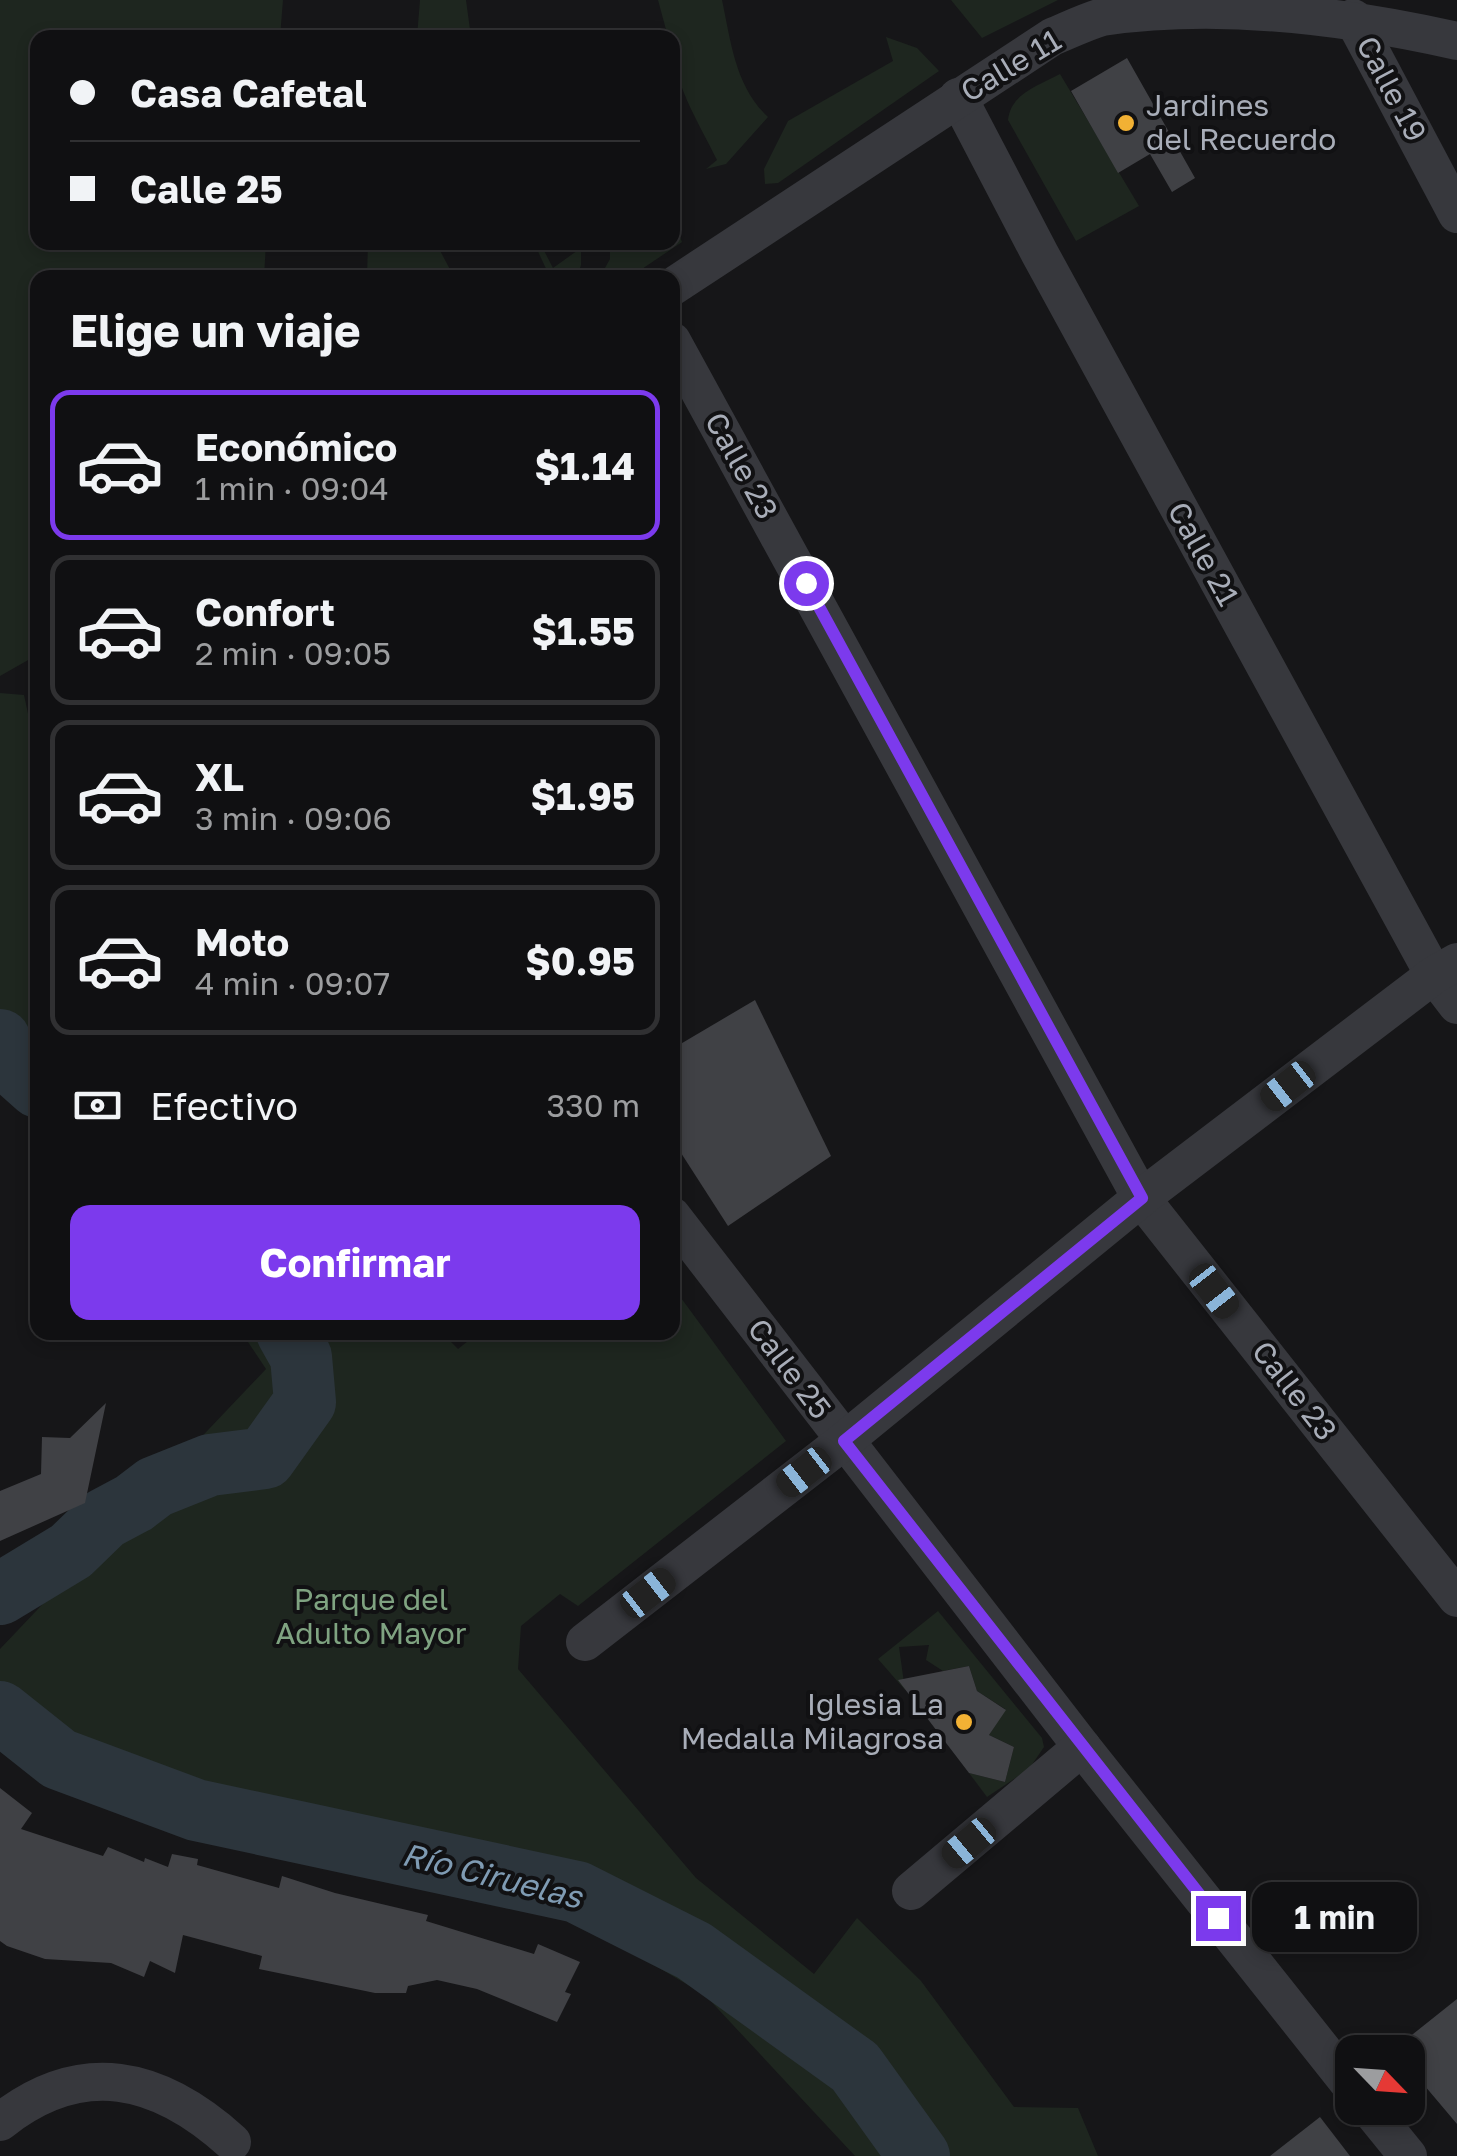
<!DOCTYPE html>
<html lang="es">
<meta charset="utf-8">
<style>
body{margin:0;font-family:"Golos Text",sans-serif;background:#1e1e20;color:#f1f3f6;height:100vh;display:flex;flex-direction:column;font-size:38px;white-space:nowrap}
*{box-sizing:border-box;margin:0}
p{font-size:32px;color:#9c9d9f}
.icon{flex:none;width:55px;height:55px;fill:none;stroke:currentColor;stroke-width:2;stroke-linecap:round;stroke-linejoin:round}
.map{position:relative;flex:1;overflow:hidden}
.drawer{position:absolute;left:30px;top:270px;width:650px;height:1070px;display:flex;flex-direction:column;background:#101012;border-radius:20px;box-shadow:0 5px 15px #0003,0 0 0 2px #303032}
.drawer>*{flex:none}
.top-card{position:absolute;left:30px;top:30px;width:650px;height:220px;border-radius:20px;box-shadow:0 5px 15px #0003,0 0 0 2px #303032;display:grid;align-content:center;height:220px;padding:0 40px;background:#101012}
.needle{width:65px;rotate:115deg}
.tools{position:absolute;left:1335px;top:2035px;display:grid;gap:20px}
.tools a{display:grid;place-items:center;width:90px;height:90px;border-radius:20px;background:#101012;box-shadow:0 5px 15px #0003,0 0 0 2px #303032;font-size:50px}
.end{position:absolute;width:45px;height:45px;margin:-22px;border:12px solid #7c3aed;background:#fff;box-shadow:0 0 0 5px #fff}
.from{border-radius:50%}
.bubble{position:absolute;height:70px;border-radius:20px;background:#101012;box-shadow:0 5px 15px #0003,0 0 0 2px #303032;font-size:32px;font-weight:700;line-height:70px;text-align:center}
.car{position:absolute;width:30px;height:60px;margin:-30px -15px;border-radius:12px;box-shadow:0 0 8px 2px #0007;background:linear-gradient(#222 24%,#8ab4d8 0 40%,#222 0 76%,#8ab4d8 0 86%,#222 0)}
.top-card b{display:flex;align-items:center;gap:35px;height:95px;font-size:38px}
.top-card b+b{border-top:2px solid #303032}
.top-card i{width:25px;height:25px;background:#f1f3f6}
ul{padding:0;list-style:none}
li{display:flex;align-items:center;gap:30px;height:150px;margin:0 20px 15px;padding:0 20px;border:5px solid #303032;border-radius:20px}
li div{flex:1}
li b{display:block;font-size:38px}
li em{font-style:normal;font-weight:700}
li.on{border-color:#7c3aed}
li>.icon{width:90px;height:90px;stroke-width:1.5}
h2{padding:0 40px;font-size:45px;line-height:120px}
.pay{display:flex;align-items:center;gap:25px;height:110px;padding:0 40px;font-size:38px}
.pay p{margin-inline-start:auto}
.action{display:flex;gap:20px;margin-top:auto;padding:20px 40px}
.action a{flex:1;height:115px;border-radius:20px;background:#7c3aed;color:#fff;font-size:40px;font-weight:700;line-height:115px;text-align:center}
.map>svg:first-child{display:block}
</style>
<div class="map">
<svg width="1457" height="2156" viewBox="0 0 1457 2156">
<rect width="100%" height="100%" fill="#161618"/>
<g fill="#1e261f">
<polygon points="0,0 283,0 280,37 38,38 38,242 266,243 264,277 38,278 37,655 0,676"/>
<polygon points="420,0 466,0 471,37 417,37"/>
<path d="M658,0H722C731,42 735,86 768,117L726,164L706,169L717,160C698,121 672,82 672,38L668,37Z"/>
<polygon points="951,0 1058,0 982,38"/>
<polygon points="886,37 917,48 939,71 778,183 765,184 764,169 788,121 893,61"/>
<path d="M1060,74L1139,206L1076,241L1008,120C1011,93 1038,86 1060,74Z"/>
<polygon points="673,220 682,242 630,277 600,277 610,259 610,243 672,242"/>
<polygon points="368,242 436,243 454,277 367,277"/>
<polygon points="534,243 540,243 553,268 581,248 581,265 577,277 547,277 549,275"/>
<polygon points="0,693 24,695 38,760 37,1094 0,1056"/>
<polygon points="673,1287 786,1441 578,1606 560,1594 521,1626 518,1669 696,1878 814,1974 857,1918 921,1981 1014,2107 1078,2108 1098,2156 855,2156 705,1995 564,1912 99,1798 0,1731 0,1649 266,1369 242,1333 442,1333 458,1349 478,1333 672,1332"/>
<polygon points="938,1611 1042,1738 1044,1747 1029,1769 987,1797 969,1773 1005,1782 1014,1747 989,1735 1005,1709 977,1691 969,1666 943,1671 926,1660 929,1645 899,1647 905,1690 878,1659"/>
</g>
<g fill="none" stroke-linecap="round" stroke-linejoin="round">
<g stroke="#2c353c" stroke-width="62">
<polyline points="0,1040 12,1064 38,1087"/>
<polyline points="0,1594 71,1551 104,1519 134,1503 155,1487 210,1465 265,1458 305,1402 301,1357 287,1332"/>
<polyline points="0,1712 59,1759 196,1810 577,1892 694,1951 855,2067 919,2156"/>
</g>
</g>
<g fill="#404145">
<polygon points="1127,58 1195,178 1172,192 1150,154 1118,173 1071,91"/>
<polygon points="755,1000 831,1156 728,1226 672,1139 672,1049"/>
<polygon points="106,1403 85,1503 0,1541 0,1491 41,1474 42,1437 70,1438"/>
<polygon points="969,1666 977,1691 1006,1710 989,1735 1014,1747 1005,1782 969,1773 898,1680"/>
<polygon points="0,1788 32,1813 21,1829 103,1856 108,1847 144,1862 145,1858 168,1867 172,1854 198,1859 197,1865 279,1888 282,1876 335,1893 428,1915 426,1921 534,1954 538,1944 580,1962 565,1992 571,1994 557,2022 477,1989 437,1980 408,1986 406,1993 375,1993 259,1969 262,1956 183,1935 175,1973 150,1961 144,1977 111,1963 45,1959 7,1946 0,1941"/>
<polygon points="1457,1999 1457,2124 1408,2066 1408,2052 1393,2050"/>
<polygon points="1320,2117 1350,2156 1270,2156"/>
</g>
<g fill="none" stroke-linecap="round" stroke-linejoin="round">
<g stroke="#37383d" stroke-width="38">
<polyline points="1353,18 1457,214"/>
<polyline points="958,97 1040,254 1434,975 1457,1005"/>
<path d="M672,287L1052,37C1069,30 1085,22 1102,17C1219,0 1342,15 1457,41"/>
<polyline points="672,341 1141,1198 1457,1598"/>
<polyline points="672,1216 1082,1747 1352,2087"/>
<polyline points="585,1642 844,1441 1141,1198 1434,975 1457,962"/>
<polyline points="911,1891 1082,1747"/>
<polyline points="1369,2108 1408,2156"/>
<path d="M0,2122C82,2057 159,2076 232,2142"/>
</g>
</g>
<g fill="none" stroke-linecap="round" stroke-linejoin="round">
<polyline stroke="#7c3aed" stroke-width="12" points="806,583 1142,1198 844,1441 1218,1918"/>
</g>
<g fill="#f2b134" stroke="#111113" stroke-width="4">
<circle cx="1126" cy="123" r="10"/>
<circle cx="964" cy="1722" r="10"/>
</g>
<g text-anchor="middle" stroke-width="8" stroke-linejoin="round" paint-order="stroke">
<g font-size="30" fill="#a8adb8" stroke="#111113">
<text transform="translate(1011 66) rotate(-31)" y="10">Calle 11</text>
<text transform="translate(1391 89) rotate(62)" y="10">Calle 19</text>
<text transform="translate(741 466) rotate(61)" y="10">Calle 23</text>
<text transform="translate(1203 554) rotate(61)" y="10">Calle 21</text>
<text transform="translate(789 1369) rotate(53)" y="10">Calle 25</text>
<text transform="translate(1294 1391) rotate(52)" y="10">Calle 23</text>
</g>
<g font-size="30" fill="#a8adb8" stroke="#111113" text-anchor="start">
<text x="1146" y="116">Jardines<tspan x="1146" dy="34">del Recuerdo</tspan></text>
<text x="944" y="1715" text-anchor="end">Iglesia La<tspan x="944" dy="34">Medalla Milagrosa</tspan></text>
</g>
<g font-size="30" fill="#7fa381" stroke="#111113">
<text x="371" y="1610">Parque del<tspan x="371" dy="34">Adulto Mayor</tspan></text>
</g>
<g font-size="32" font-style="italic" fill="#7f9bb3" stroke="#111113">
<text transform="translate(492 1876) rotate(14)" y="11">Río Ciruelas</text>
</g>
</g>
</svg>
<div class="tools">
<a><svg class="needle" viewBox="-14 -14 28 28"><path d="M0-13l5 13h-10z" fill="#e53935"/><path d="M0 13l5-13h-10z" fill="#9c9d9f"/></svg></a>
</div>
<i class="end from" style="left:806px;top:583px"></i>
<i class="end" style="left:1218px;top:1918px"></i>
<div class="bubble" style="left:1252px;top:1882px;width:165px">1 min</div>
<i class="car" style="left:1288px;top:1086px;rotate:232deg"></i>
<i class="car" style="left:1214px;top:1291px;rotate:142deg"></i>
<i class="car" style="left:804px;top:1472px;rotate:232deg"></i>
<i class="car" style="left:648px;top:1593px;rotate:52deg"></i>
<i class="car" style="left:969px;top:1843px;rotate:230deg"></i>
<div class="top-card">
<b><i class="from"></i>Casa Cafetal</b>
<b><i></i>Calle 25</b>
</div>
<section class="drawer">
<h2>Elige un viaje</h2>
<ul>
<li class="on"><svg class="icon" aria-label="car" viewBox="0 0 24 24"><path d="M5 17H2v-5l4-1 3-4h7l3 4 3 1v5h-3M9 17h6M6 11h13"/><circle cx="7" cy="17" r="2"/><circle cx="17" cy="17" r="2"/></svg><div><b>Económico</b><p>1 min · 09:04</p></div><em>$1.14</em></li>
<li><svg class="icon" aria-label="car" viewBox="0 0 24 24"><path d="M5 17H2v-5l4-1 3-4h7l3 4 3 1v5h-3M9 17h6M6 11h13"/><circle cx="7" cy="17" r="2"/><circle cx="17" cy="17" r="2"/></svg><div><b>Confort</b><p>2 min · 09:05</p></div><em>$1.55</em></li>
<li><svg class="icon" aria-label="car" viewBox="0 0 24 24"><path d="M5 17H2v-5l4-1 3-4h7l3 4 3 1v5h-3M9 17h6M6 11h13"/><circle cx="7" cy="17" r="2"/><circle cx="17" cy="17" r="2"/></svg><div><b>XL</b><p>3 min · 09:06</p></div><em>$1.95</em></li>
<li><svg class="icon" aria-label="car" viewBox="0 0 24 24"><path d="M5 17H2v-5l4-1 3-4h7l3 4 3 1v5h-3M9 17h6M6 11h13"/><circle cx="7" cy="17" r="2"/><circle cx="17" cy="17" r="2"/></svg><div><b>Moto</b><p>4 min · 09:07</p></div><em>$0.95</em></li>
</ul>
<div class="pay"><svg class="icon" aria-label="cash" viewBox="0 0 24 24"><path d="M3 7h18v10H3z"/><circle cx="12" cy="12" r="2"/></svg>Efectivo<p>330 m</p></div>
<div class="action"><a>Confirmar</a></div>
</section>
</div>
